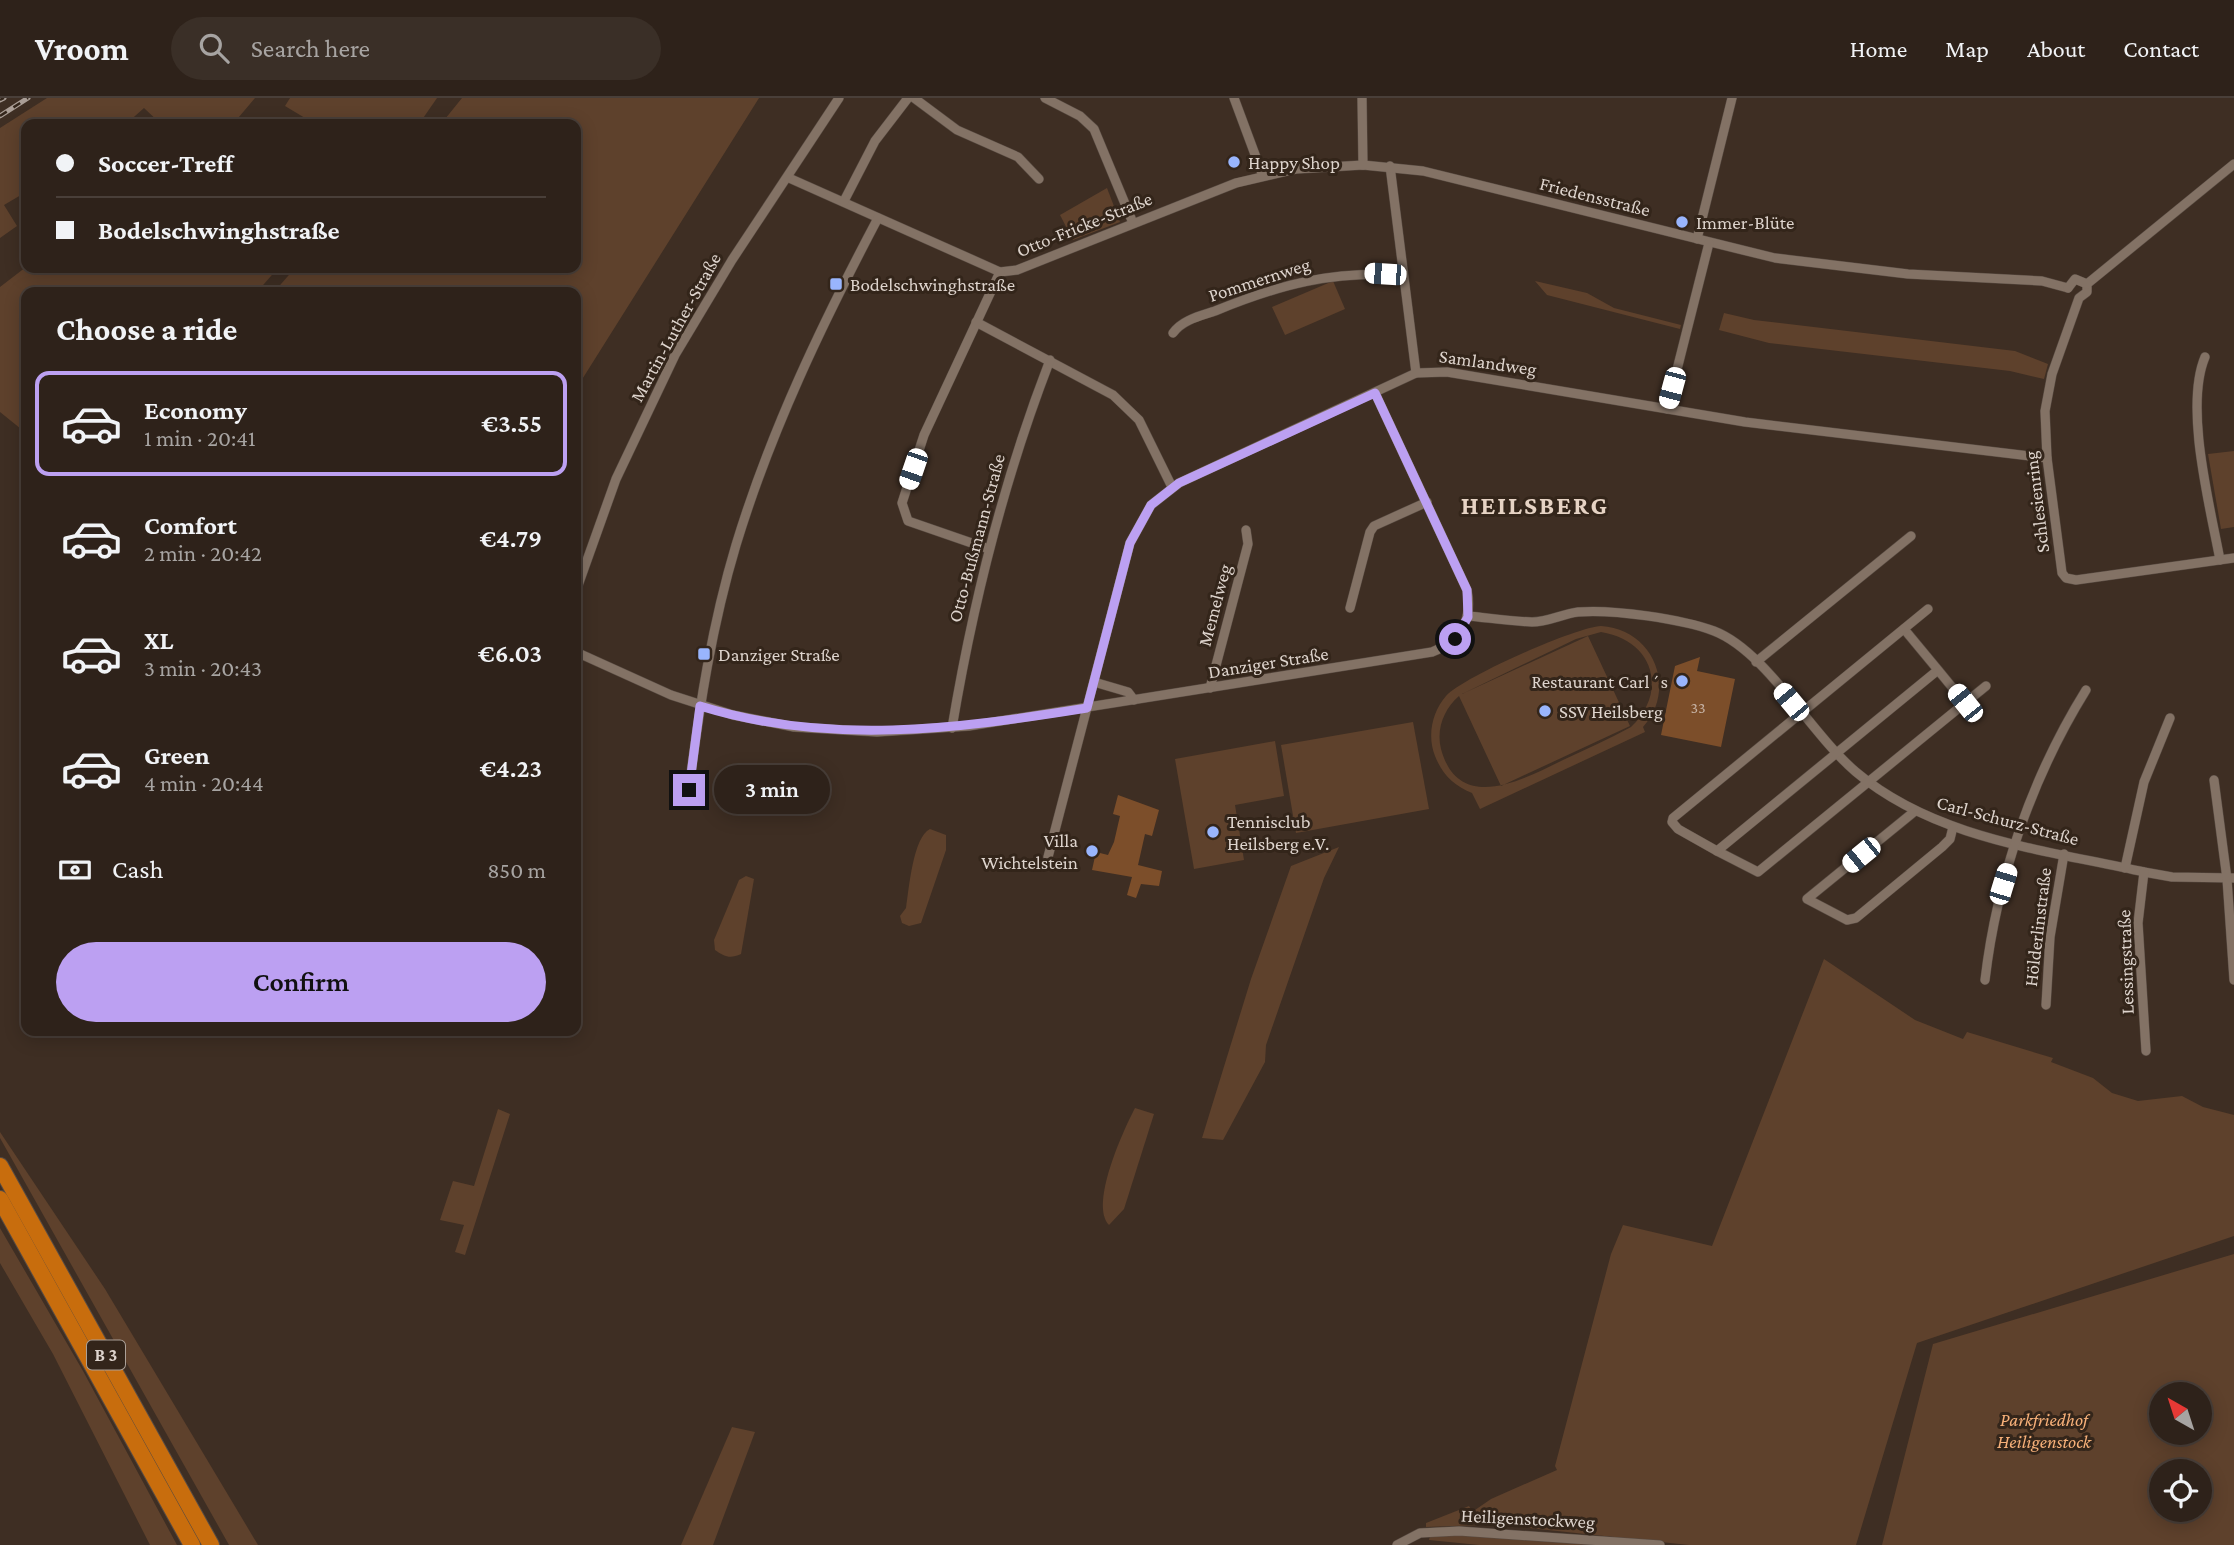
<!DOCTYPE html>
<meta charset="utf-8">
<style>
body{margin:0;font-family:"Crimson Pro",serif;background:#3a2f27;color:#f1f3f6;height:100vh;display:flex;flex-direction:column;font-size:26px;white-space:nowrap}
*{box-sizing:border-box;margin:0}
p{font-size:23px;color:#a7a4a2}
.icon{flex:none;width:38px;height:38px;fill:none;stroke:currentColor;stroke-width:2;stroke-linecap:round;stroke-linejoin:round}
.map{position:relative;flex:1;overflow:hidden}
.side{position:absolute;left:21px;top:189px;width:560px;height:749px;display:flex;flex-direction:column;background:#2e221a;border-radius:14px;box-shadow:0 4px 18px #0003,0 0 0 2px #493f39}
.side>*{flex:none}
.hud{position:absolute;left:21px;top:21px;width:560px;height:154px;border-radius:14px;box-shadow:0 4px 18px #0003,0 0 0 2px #493f39;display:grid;align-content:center;height:154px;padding:0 35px;background:#2e221a}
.needle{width:46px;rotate:321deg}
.fabs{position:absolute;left:2149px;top:1284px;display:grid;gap:14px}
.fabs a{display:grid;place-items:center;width:63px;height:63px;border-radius:50%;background:#2e221a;box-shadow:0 4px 18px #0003,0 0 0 2px #493f39;font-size:35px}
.end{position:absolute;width:32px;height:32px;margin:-16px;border:9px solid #bca0f2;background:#111;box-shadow:0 0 0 4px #111}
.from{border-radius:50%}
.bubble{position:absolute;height:49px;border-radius:24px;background:#2e221a;box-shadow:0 4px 18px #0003,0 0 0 2px #493f39;font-size:23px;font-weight:600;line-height:49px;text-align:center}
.car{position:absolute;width:21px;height:42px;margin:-21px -10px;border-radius:9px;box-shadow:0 0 5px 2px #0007;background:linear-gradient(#fff 24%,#345 0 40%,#fff 0 76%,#345 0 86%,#fff 0)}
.hud b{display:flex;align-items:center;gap:24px;height:66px;font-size:26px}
.hud b+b{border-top:2px solid #493f39}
.hud i{width:18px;height:18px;background:#f1f3f6}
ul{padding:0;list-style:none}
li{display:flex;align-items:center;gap:21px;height:105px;margin:0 14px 10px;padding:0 21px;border:4px solid transparent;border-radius:14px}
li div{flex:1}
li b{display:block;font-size:26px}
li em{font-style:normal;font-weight:600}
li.selected{border-color:#bca0f2}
li>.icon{width:63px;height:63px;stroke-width:1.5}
h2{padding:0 35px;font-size:32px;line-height:84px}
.pay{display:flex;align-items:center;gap:18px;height:77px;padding:0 35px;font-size:26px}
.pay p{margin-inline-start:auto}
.action{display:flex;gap:14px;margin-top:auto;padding:14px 35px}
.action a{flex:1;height:80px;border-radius:42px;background:#bca0f2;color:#111;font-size:28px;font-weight:600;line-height:80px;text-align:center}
header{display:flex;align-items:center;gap:42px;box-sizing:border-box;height:98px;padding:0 35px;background:#2e221a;border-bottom:2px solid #493f39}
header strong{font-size:33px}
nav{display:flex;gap:38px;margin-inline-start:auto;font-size:24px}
.search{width:490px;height:63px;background:#3a2f27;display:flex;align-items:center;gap:18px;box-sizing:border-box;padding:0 24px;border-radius:38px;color:#a7a4a2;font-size:26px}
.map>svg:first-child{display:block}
</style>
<header>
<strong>Vroom</strong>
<div class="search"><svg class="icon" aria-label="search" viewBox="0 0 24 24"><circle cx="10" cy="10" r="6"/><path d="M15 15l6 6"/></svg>Search here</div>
<nav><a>Home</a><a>Map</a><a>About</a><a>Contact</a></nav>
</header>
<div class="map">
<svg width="2234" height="1447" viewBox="0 0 2234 1447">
<rect width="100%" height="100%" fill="#3e2e23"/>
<g fill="#5e412c" fill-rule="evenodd">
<polygon points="47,0 255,0 233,26 161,26 144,10 126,26 26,26 26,94 4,107 17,128 0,140 0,30"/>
<polygon points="290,0 437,0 419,26 315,26 285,8"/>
<polygon points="462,0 759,0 576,291 576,194 274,194 295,170 576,170 576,26 441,26"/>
<polygon points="1107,90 1120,124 1073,142 1060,117"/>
<polygon points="26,169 26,170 278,170 257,194 26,194 26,335 0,314 0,189"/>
<polygon points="1333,183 1345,211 1285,237 1272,209"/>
<polygon points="1535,183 1587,195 1614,210 1681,227 1680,231 1547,197"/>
<polygon points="1724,215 1754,222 2015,253 2048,266 2044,281 2010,273 1769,245 1719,232"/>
<polygon points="2234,353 2234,429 2221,431 2208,356"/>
<path d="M1601,528C1653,531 1678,590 1643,629L1645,634L1480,711L1472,695C1454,688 1442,676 1435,658C1427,638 1432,614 1446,598C1463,579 1576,529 1601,528ZM1601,534C1653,542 1669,593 1631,629C1609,641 1586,651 1563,662C1524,681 1459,717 1441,651C1436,631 1444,611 1459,598L1501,688L1630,628L1588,538L1462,596L1576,541Z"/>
<polygon points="1413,624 1429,711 1296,735 1281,647"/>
<polygon points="1275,643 1284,698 1235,707 1244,762 1194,771 1175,661"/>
<path d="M930,731L946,737V752L921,825L909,828L902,825L900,818L906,810C909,791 913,739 930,731Z"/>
<polygon points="1339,749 1324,780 1266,947 1265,964 1223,1042 1202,1040 1251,881 1291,768"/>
<path d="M746,778L754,781L741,856C730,861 725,859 715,852L714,842L739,782Z"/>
<polygon points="1824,861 1915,922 1963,941 1967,934 2053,960 2051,964 2093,980 2112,995 2138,1003 2182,998 2203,1009 2234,1017 2234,1138 1917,1245 1856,1447 1689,1447 1482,1425 1475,1412 1491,1401 1557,1372 1555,1368 1611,1156 1623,1127 1712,1148"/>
<path d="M1135,1010L1154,1016L1124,1111L1109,1127C1089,1107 1123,1033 1135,1010Z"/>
<polygon points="498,1011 510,1016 465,1157 455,1154 464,1127 440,1122 453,1083 474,1088"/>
<polygon points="0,1034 105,1191 258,1447 229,1447 0,1040"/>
<polygon points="0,1130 83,1273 177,1447 150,1447 53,1256 0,1165"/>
<path d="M2234,1156V1447H1882L1933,1246ZM2161,1297H2200V1335H2161ZM2161,1374H2200V1412H2161Z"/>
<polygon points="732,1329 755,1334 713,1447 681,1447"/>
<polygon points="1469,1408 1481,1427 1426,1429 1426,1425"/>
<polygon points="1496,1437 1611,1447 1479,1447 1429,1442 1430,1438"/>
</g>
<g fill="#7c4e2a">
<polygon points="1700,559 1697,573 1735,581 1721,649 1661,637 1675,568"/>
<polygon points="1118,697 1159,712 1152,738 1145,736 1138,767 1162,773 1159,788 1141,786 1136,800 1127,797 1132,779 1092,772 1096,754 1108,757 1114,744 1120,718 1113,716"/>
</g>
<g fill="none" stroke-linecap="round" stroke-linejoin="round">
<defs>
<g id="street">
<polyline points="914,0 957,32 1018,59 1039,81"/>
<polyline points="1045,0 1080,18 1094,31 1133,125"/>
<polyline points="1234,0 1263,78"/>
<polyline points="1362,0 1363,67"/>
<polyline points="2234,66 2087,186 2087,194 2079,200 2052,276 2045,313 2047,360 2062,475 2066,480 2076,482 2234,460"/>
<polyline points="1390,68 1416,275"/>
<polyline points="789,80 1000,174 1017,172 1236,85 1296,71 1363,67 1423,73 1775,160 1908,176 2042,183 2068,190"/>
<polyline points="844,103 875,43 908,0"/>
<polyline points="1697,141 1732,0"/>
<polyline points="2068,190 2075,181 2087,186"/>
<polyline points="976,224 1113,297 1139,322 1172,389"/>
<path d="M1173,235C1182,222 1200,218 1215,213C1281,186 1331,173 1403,177"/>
<path d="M2205,259C2184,309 2210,408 2220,462"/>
<polyline points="1667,311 1709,145"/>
<polyline points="989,451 908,423 902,405 924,337 1000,174"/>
<polyline points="576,493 616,381 675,257 732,162 839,0"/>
<polyline points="1350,510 1370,434 1374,428 1427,404"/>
<path d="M1468,518C1489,520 1511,523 1532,524C1548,524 1562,516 1578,514C1613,511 1682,521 1714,533C1766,553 1811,636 1856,674C1935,741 2047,752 2144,774L2172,779L2234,780"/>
<polyline points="1904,531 1938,572 1717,753 1758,774 1965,605 1938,572"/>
<path d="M576,554L671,597L733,617L794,629L877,634L969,628L1432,554C1460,543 1473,522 1467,492L1375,295"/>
<polyline points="1756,564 1911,438"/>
<polyline points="1094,584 1128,594 1134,602"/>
<polyline points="1210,590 1248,446 1246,432"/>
<polyline points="1965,605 1986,588"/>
<path d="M952,630C973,504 1004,381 1050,262"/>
<polyline points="2214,682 2227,781 2234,882"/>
<path d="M689,692C699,610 712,527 736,447C771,332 822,226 878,120"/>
<polyline points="1915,713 1807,801 1847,822 1856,820 1942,749 1950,741 1953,729"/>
<polyline points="1717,753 1678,731 1672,724 1673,720 1928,511"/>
<polyline points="1048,759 1130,445 1151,407 1179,385 1416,275 1447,274 1745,324 2047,360"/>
<polyline points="2125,770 2144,684 2170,620"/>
<polyline points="2144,774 2138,825 2146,953"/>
<path d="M1985,882C1997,780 2032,679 2086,592"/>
<polyline points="2046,907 2050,839 2064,756"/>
<polyline points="1397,1447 1420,1435 1459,1433 1660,1447"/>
</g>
<g id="highway">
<polyline points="0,1068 211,1447"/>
<polyline points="0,1101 192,1447"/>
</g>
</defs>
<use href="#street" stroke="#584b42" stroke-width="10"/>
<use href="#highway" stroke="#584b42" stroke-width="18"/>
<use href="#street" stroke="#837265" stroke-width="9"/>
<use href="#highway" stroke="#c86d0d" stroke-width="16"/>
<defs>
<g id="rail">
<polyline points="0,2 4,0"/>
<polyline points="0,18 28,0"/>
</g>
</defs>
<use href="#rail" stroke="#aa9e96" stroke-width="5"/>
<use href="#rail" stroke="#33251a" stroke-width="2.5" stroke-dasharray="8" stroke-linecap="butt"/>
</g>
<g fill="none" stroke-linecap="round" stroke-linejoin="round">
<path stroke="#bca0f2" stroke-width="9" d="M689,692L700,608C829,648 956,631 1087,610L1130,445L1151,407L1179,385L1375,295L1467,492L1468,519L1455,541"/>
</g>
<g fill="#99b5fd" stroke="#33251a" stroke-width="2.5">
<circle cx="1234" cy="64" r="7"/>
<circle cx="1682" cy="124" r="7"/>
<rect x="829" y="179" width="14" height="14" rx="3.5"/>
<rect x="697" y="549" width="14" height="14" rx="3.5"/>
<circle cx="1682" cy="583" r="7"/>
<circle cx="1545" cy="613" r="7"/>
<circle cx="1213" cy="734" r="7"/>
<circle cx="1092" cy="753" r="7"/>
</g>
<g text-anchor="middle" stroke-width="6" stroke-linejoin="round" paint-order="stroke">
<g font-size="16" fill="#c6b2a4">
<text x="1698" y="615">33</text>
</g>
<rect fill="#33251a" stroke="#aba097" stroke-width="2" x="87" y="1242.5" width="38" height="29" rx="5"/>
<g font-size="18" font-weight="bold" fill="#ded4cd">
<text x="106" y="1263">B 3</text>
</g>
<g font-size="19" fill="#ded4cd" stroke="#33251a" text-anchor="start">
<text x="1248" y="71">Happy Shop</text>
<text x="1696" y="131">Immer-Blüte</text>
<text x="850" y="193">Bodelschwinghstraße</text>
<text x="718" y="563">Danziger Straße</text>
<text x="1668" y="590" text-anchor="end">Restaurant Carl´s</text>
<text x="1559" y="620">SSV Heilsberg</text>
<text x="1227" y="730">Tennisclub<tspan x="1227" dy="22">Heilsberg e.V.</tspan></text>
<text x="1078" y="749" text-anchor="end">Villa<tspan x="1078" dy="22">Wichtelstein</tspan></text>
</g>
<g font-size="19" fill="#ded4cd" stroke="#33251a">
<text transform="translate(1595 98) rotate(14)" y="7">Friedensstraße</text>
<text transform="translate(1084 126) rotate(-22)" y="7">Otto-Fricke-Straße</text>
<text transform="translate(1259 181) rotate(-18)" y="7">Pommernweg</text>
<text transform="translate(675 229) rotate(-61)" y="7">Martin-Luther-Straße</text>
<text transform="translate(1488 264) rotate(8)" y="7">Samlandweg</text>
<text transform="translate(2036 404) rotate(-97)" y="7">Schlesienring</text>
<text transform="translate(976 440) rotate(-75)" y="7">Otto-Bußmann-Straße</text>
<text transform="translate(1214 507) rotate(-75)" y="7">Memelweg</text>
<text transform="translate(1268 564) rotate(-9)" y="7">Danziger Straße</text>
<text transform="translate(2008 722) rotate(15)" y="7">Carl-Schurz-Straße</text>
<text transform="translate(2037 829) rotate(-83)" y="7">Hölderlinstraße</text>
<text transform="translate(2125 864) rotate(-92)" y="7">Lessingstraße</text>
<text transform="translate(1528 1420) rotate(3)" y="7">Heiligenstockweg</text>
</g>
<g font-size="19" font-style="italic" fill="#f7b079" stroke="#33251a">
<text x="2044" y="1328">Parkfriedhof<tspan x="2044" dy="22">Heiligenstock</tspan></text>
</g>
<g font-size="26" font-weight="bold" letter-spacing="2" fill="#e6d3c4" stroke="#33251a">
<text x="1535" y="416">HEILSBERG</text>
</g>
</g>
</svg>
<div class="fabs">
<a><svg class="needle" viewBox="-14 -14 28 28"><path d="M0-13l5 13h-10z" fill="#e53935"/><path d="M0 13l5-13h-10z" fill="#a7a4a2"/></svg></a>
<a><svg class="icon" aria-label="locate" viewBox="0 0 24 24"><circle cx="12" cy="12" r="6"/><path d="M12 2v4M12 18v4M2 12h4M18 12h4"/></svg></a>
</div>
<i class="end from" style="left:1455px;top:541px"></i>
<i class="end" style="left:689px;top:692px"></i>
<div class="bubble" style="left:714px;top:667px;width:116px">3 min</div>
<i class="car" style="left:1385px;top:176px;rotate:274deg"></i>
<i class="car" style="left:1672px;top:290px;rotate:195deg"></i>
<i class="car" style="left:913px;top:371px;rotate:199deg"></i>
<i class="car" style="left:1791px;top:604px;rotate:320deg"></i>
<i class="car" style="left:1965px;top:605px;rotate:321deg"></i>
<i class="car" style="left:1861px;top:757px;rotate:231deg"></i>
<i class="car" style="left:2003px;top:786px;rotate:17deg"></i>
<div class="hud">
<b><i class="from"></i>Soccer-Treff</b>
<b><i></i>Bodelschwinghstraße</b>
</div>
<section class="side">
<h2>Choose a ride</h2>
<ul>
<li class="selected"><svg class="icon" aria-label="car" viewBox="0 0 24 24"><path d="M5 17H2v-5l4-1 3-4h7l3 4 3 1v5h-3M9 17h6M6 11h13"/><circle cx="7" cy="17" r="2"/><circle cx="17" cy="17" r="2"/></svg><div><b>Economy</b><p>1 min · 20:41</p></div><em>€3.55</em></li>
<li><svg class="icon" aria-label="car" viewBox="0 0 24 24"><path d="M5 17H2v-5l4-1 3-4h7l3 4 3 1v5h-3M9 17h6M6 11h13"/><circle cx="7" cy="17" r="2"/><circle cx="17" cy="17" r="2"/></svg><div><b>Comfort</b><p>2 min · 20:42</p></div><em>€4.79</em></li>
<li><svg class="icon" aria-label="car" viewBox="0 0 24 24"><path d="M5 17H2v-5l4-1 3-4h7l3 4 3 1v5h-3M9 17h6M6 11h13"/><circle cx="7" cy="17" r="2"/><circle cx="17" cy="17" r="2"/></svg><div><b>XL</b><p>3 min · 20:43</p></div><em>€6.03</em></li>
<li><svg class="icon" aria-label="car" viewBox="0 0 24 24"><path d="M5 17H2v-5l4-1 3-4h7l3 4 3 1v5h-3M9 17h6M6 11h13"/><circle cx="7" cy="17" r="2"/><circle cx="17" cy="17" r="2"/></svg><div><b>Green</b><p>4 min · 20:44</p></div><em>€4.23</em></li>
</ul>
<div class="pay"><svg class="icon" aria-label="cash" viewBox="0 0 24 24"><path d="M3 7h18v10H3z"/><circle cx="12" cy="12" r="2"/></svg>Cash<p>850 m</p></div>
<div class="action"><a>Confirm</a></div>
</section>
</div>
